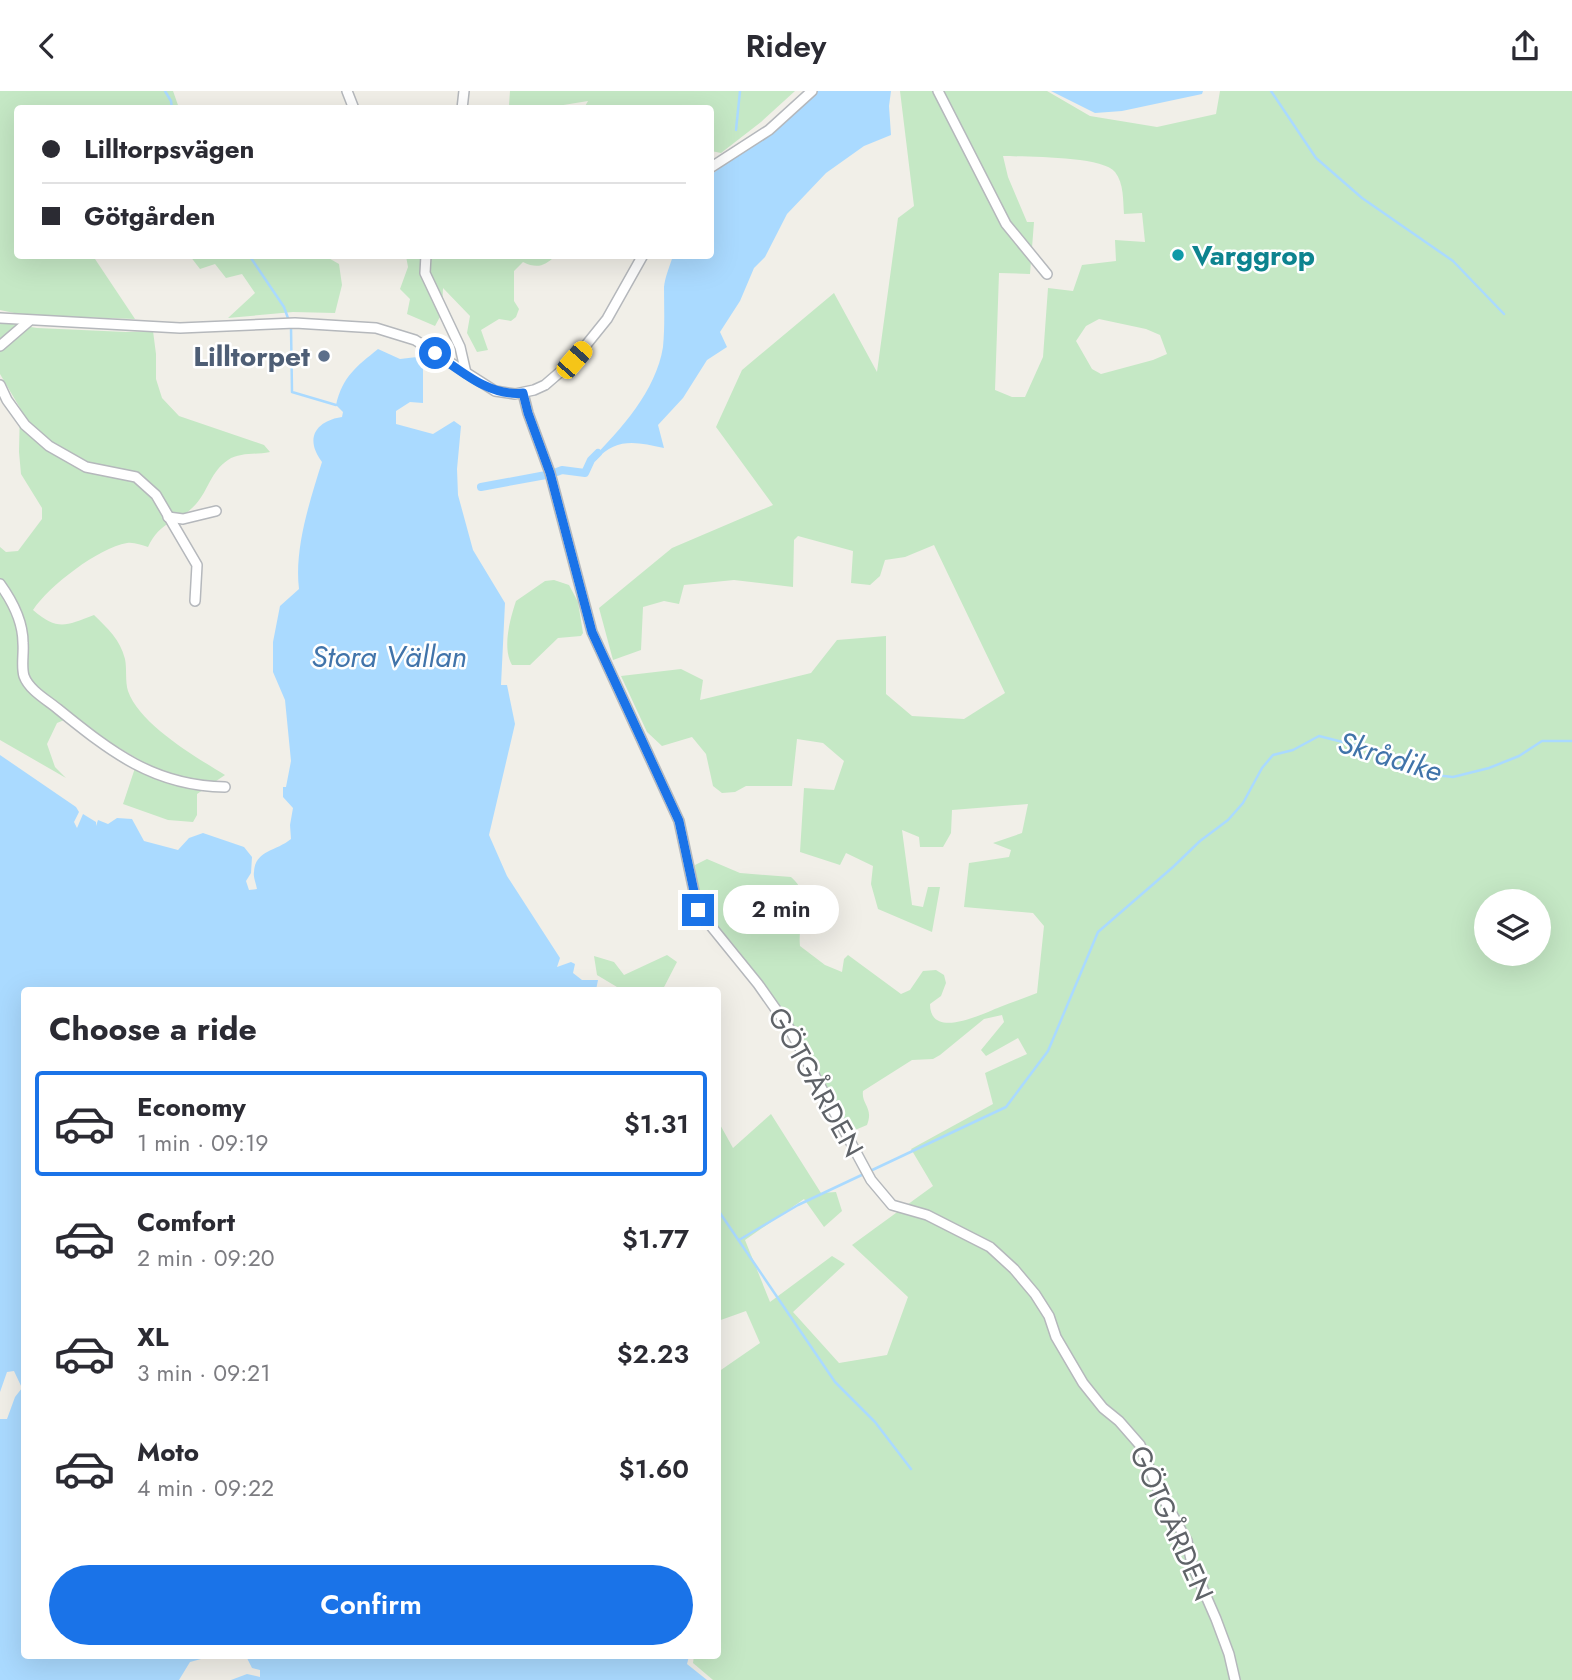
<!DOCTYPE html>
<meta charset="utf-8">
<style>
body{margin:0;font-family:Jost,sans-serif;background:#f7f7f7;color:#2b2b33;height:100vh;display:flex;flex-direction:column;font-size:26px;white-space:nowrap}
*{box-sizing:border-box;margin:0}
p{font-size:23px;color:#7c7c81}
.icon{flex:none;width:38px;height:38px;fill:none;stroke:currentColor;stroke-width:2;stroke-linecap:round;stroke-linejoin:round}
.map{position:relative;flex:1;overflow:hidden}
.panel{position:absolute;left:21px;top:896px;width:700px;height:672px;display:flex;flex-direction:column;background:#fff;border-radius:7px;box-shadow:0 7px 28px #0002}
.panel>*{flex:none}
.banner{position:absolute;left:14px;top:14px;width:700px;height:154px;border-radius:7px;box-shadow:0 7px 28px #0002;display:grid;align-content:center;height:154px;padding:0 28px;background:#fff}
.buttons{position:absolute;left:1474px;top:798px;display:grid;gap:14px}
.buttons a{display:grid;place-items:center;width:77px;height:77px;border-radius:50%;background:#fff;box-shadow:0 7px 28px #0002;font-size:35px}
.end{position:absolute;width:32px;height:32px;margin:-16px;border:9px solid #1a73e8;background:#fff;box-shadow:0 0 0 4px #fff}
.from{border-radius:50%}
.bubble{position:absolute;height:49px;border-radius:24px;background:#fff;box-shadow:0 7px 28px #0002;font-size:23px;font-weight:600;line-height:49px;text-align:center}
.car{position:absolute;width:21px;height:42px;margin:-21px -10px;border-radius:9px;box-shadow:0 0 5px 2px #0007;background:linear-gradient(#f5c518 24%,#345 0 40%,#f5c518 0 76%,#345 0 86%,#f5c518 0)}
.banner b{display:flex;align-items:center;gap:24px;height:66px;font-size:26px}
.banner b+b{border-top:2px solid #e1e1e2}
.banner i{width:18px;height:18px;background:#2b2b33}
ul{padding:0;list-style:none}
li{display:flex;align-items:center;gap:21px;height:105px;margin:0 14px 10px;padding:0 14px;border:4px solid transparent;border-radius:7px}
li div{flex:1}
li b{display:block;font-size:26px}
li em{font-style:normal;font-weight:600}
li.selected{border-color:#1a73e8}
li>.icon{width:63px;height:63px;stroke-width:1.5}
h2{padding:0 28px;font-size:32px;line-height:84px}
.button{display:flex;gap:14px;margin-top:auto;padding:14px 28px}
.button a{flex:1;height:80px;border-radius:42px;background:#1a73e8;color:#fff;font-size:28px;font-weight:600;line-height:80px;text-align:center}
header{display:flex;justify-content:space-between;align-items:center;height:91px;padding:0 28px;background:#fff;font-size:32px;font-weight:600}
.map>svg:first-child{display:block}
</style>
<header><svg class="icon" aria-label="back" viewBox="0 0 24 24"><path d="M15 5l-7 7 7 7"/></svg>Ridey<svg class="icon" aria-label="share" viewBox="0 0 24 24"><path d="M12 15V3M7 8l5-5 5 5M5 13v7h14v-7"/></svg></header>
<div class="map">
<svg width="1572" height="1589" viewBox="0 0 1572 1589">
<rect width="100%" height="100%" fill="#f1efe8"/>
<g fill="#c5e8c5" fill-rule="evenodd">
<polygon points="0,0 173,0 179,17 18,18 18,164 93,165 135,228 24,224 0,219"/>
<polygon points="510,0 795,0 761,31 721,62 711,60 710,18 584,17 588,10 545,17 509,14"/>
<path d="M900,0H1047L1090,25L1157,36L1216,23L1220,0H1572V1589H713L693,1572L694,1565L718,1564V1281L760,1252L746,1220L718,1230V1030L733,1057L771,1023L821,1102L836,1101L842,1120L824,1136L804,1108L745,1149L770,1211L832,1165L845,1173L793,1221L839,1272L887,1264L908,1206L852,1154L933,1095L911,1058L993,1013L985,982L1027,963L1018,947L986,965L981,959L1004,931L1002,924L984,928L940,964L933,968L912,969L863,1000C861,1013 874,1017 867,1034L855,1039C834,1023 822,983 809,960C788,925 762,891 737,858C727,845 715,836 707,821C700,806 696,791 695,774L707,768L740,782L791,786C815,807 797,830 800,855L825,874L842,881L844,868L848,864L901,903L910,899L923,880L936,879L944,884L946,892L941,905L930,913C930,950 984,922 1000,916C1012,911 1025,907 1037,902L1044,835L1033,822L964,816L969,772L1009,766L1011,759L993,752L1022,742L1028,713L952,719L951,742L943,756H920L919,746L902,739L912,814L923,816L928,796H940L932,841L878,818L871,793L873,775L846,762L840,774L800,761L804,697L834,699L844,670L823,652L797,648L792,695H746L735,701L722,702L713,695L706,663L692,646L662,655L647,641L621,585L681,578L703,589L700,609L811,582L837,549L886,545V603L912,625L964,628L1005,602L934,454L905,466L885,469L880,485L870,494L851,492L853,460L798,445L794,449L793,496L734,489L684,494L679,513L664,510L643,516L641,559L613,569L599,517L672,457L773,414L716,336L742,279L834,202L877,281L898,127L914,115ZM1003,65C1026,66 1102,65 1115,81C1124,92 1123,110 1124,123L1142,122L1145,151L1115,149L1116,170L1082,174L1073,200L1048,197L1043,266L1025,306H1012L995,299L999,182L1030,183L1034,131H1027L1008,86ZM1099,228L1146,238L1160,244L1167,263L1153,269L1101,283L1092,278L1076,250L1086,235ZM1486,810H1538V863H1486Z"/>
<polygon points="190,165 325,165 339,173 342,194 335,222 293,221 228,227 255,202 242,183 226,187 215,173 200,178"/>
<path d="M406,165H555C545,175 537,178 523,171L514,180V210L519,218L516,226L511,230L499,228L481,239L488,259L477,261L467,242L470,225L443,197L442,222L435,235L407,223L410,208L400,198L408,176Z"/>
<path d="M0,231L37,237L126,241L153,240L156,263V288L162,307L179,325L264,354L270,361C256,364 240,361 228,369C211,380 208,400 196,413C178,433 162,427 148,456C141,454 134,451 127,452C98,457 49,495 33,519C58,540 65,535 94,524C108,538 120,548 125,568C127,578 125,590 128,600C140,634 196,666 225,684L197,703V724L193,731L168,729L123,713L138,668L69,627L57,632L47,653L55,676L66,687L0,649V456L6,461L18,460L42,428V417L21,383L19,361L20,317L0,283Z"/>
<path d="M554,489L569,494L578,511L583,542L581,545L558,547L530,574H512C502,557 510,528 516,510L545,490Z"/>
<polygon points="667,864 677,871 662,900 622,899 597,884 594,865 614,871 624,884"/>
</g>
<g fill="#aadaff">
<path d="M816,0H891L889,15L891,44L864,55L826,82L787,123L765,166L754,177L740,210L720,241L727,256L707,269L683,307L658,334L664,357C637,351 616,346 596,369H591C621,338 656,300 663,256C665,235 664,216 664,196C665,186 670,174 673,165L710,164L711,84Z"/>
<polygon points="1051,0 1203,0 1202,3 1122,20 1095,22"/>
<path d="M378,258L400,268L417,266L423,278V312L410,311L396,320V333L433,343L454,330L461,335L457,378L458,404L473,459L505,512L501,594H507L515,633L489,744L507,785L560,867L557,876L571,871L575,873L573,882L582,889H598L596,899L24,900V1564L212,1565L190,1571L179,1589H0V1328H7L15,1306L22,1297L14,1280L7,1281L0,1301V664L76,716L79,721L74,731L77,737L83,723L96,731V735L98,729L108,733L117,727L132,728L144,750L178,759L189,747L203,742L244,756L252,766L251,782L246,790L249,799L257,798C256,792 253,786 254,781C255,759 277,760 291,748L290,734L293,717L283,706V696H286L291,670L285,609L273,581V551L280,515L299,498C294,458 310,409 322,371C319,367 315,360 314,355C310,337 327,328 342,326L343,321L336,314C343,285 356,276 378,258Z"/>
<polygon points="246,1565 689,1565 687,1573 707,1589 231,1589 247,1583 260,1586 260,1579 252,1577"/>
</g>
<g fill="none" stroke-linecap="round" stroke-linejoin="round">
<g stroke="#aadaff" stroke-width="2.5">
<polyline points="165,0 171,10 172,18"/>
<polyline points="1271,0 1316,67 1362,107 1453,170 1504,223"/>
<polyline points="736,39 740,0"/>
<polyline points="249,164 284,216 289,230"/>
<polyline points="291,236 292,301 336,314"/>
<polyline points="718,1119 835,1291 875,1331 911,1378"/>
<polyline points="739,1149 798,1114 1006,1016 1048,960 1098,841 1173,776 1200,750 1228,729 1243,712 1262,677 1273,664 1293,659 1319,645 1386,662 1425,683 1453,686 1489,677 1519,665 1542,650 1572,650"/>
</g>
<g stroke="#aadaff" stroke-width="8">
<polyline points="554,382 562,379 585,382 591,369 598,362"/>
<polyline points="481,396 546,384"/>
</g>
<defs>
<g id="street">
<polyline points="347,0 354,18"/>
<polyline points="938,0 1006,133 1047,183"/>
<polyline points="462,18 464,0"/>
<polyline points="710,77 769,39 812,0"/>
<polyline points="426,164 425,182 460,256 466,282"/>
<polyline points="0,227 180,237 295,232 376,237 415,249 495,300 515,303 534,299 545,294 574,269 607,228 643,164"/>
<polyline points="0,255 29,230"/>
<polyline points="0,294 7,309 25,334 49,355 86,376 136,386 156,404 197,474 195,510"/>
<polyline points="523,302 528,322 550,382 592,541 679,730 698,819 758,893 789,937 871,1089 892,1114 927,1124 990,1156 1014,1178 1035,1203 1049,1225 1056,1246 1083,1292 1103,1317 1119,1330 1140,1354 1157,1396 1187,1450 1192,1473 1216,1528 1229,1563 1235,1589"/>
<polyline points="168,426 183,428 216,420"/>
<path d="M0,493C13,511 23,530 23,552C24,563 21,575 24,585C29,599 47,609 58,618C111,661 154,695 225,696"/>
</g>
</defs>
<use href="#street" stroke="#b5b8bc" stroke-width="12"/>
<use href="#street" stroke="#fff" stroke-width="9"/>
</g>
<g fill="none" stroke-linecap="round" stroke-linejoin="round">
<path stroke="#1a73e8" stroke-width="9" d="M435,262C461,280 490,306 523,302L528,322L550,382L592,541L679,730L698,819"/>
</g>
<circle fill="#0f9aa8" stroke="#fff" stroke-width="2.5" cx="1178" cy="164" r="7"/>
<circle fill="#5c6f8a" stroke="#fff" stroke-width="2.5" cx="324" cy="265" r="7"/>
<g text-anchor="middle" stroke-width="5" stroke-linejoin="round" paint-order="stroke">
<g font-size="28" font-weight="bold" fill="#0d838f" stroke="#fff" text-anchor="start">
<text x="1192" y="174">Varggrop</text>
</g>
<g font-size="28" font-weight="bold" fill="#4e5e75" stroke="#fff" text-anchor="end">
<text x="310" y="275">Lilltorpet</text>
</g>
<g font-size="28" fill="#5f6368" stroke="#fff">
<text transform="translate(816 991) rotate(61)" y="10">GÖTGÅRDEN</text>
<text transform="translate(1172 1432) rotate(66)" y="10">GÖTGÅRDEN</text>
</g>
<g font-size="30" font-style="italic" fill="#4174aa" stroke="#fff">
<text x="389" y="576">Stora Vällan</text>
<text transform="translate(1390 666) rotate(17)" y="10">Skrådike</text>
</g>
</g>
</svg>
<div class="buttons">
<a><svg class="icon" aria-label="layers" viewBox="0 0 24 24"><path d="M12 4l9 5-9 5-9-5zM3 14l9 5 9-5"/></svg></a>
</div>
<i class="end from" style="left:435px;top:262px"></i>
<i class="end" style="left:698px;top:819px"></i>
<div class="bubble" style="left:723px;top:794px;width:116px">2 min</div>
<i class="car" style="left:574px;top:269px;rotate:41deg"></i>
<div class="banner">
<b><i class="from"></i>Lilltorpsvägen</b>
<b><i></i>Götgården</b>
</div>
<section class="panel">
<h2>Choose a ride</h2>
<ul>
<li class="selected"><svg class="icon" aria-label="car" viewBox="0 0 24 24"><path d="M5 17H2v-5l4-1 3-4h7l3 4 3 1v5h-3M9 17h6M6 11h13"/><circle cx="7" cy="17" r="2"/><circle cx="17" cy="17" r="2"/></svg><div><b>Economy</b><p>1 min · 09:19</p></div><em>$1.31</em></li>
<li><svg class="icon" aria-label="car" viewBox="0 0 24 24"><path d="M5 17H2v-5l4-1 3-4h7l3 4 3 1v5h-3M9 17h6M6 11h13"/><circle cx="7" cy="17" r="2"/><circle cx="17" cy="17" r="2"/></svg><div><b>Comfort</b><p>2 min · 09:20</p></div><em>$1.77</em></li>
<li><svg class="icon" aria-label="car" viewBox="0 0 24 24"><path d="M5 17H2v-5l4-1 3-4h7l3 4 3 1v5h-3M9 17h6M6 11h13"/><circle cx="7" cy="17" r="2"/><circle cx="17" cy="17" r="2"/></svg><div><b>XL</b><p>3 min · 09:21</p></div><em>$2.23</em></li>
<li><svg class="icon" aria-label="car" viewBox="0 0 24 24"><path d="M5 17H2v-5l4-1 3-4h7l3 4 3 1v5h-3M9 17h6M6 11h13"/><circle cx="7" cy="17" r="2"/><circle cx="17" cy="17" r="2"/></svg><div><b>Moto</b><p>4 min · 09:22</p></div><em>$1.60</em></li>
</ul>
<div class="button"><a>Confirm</a></div>
</section>
</div>
